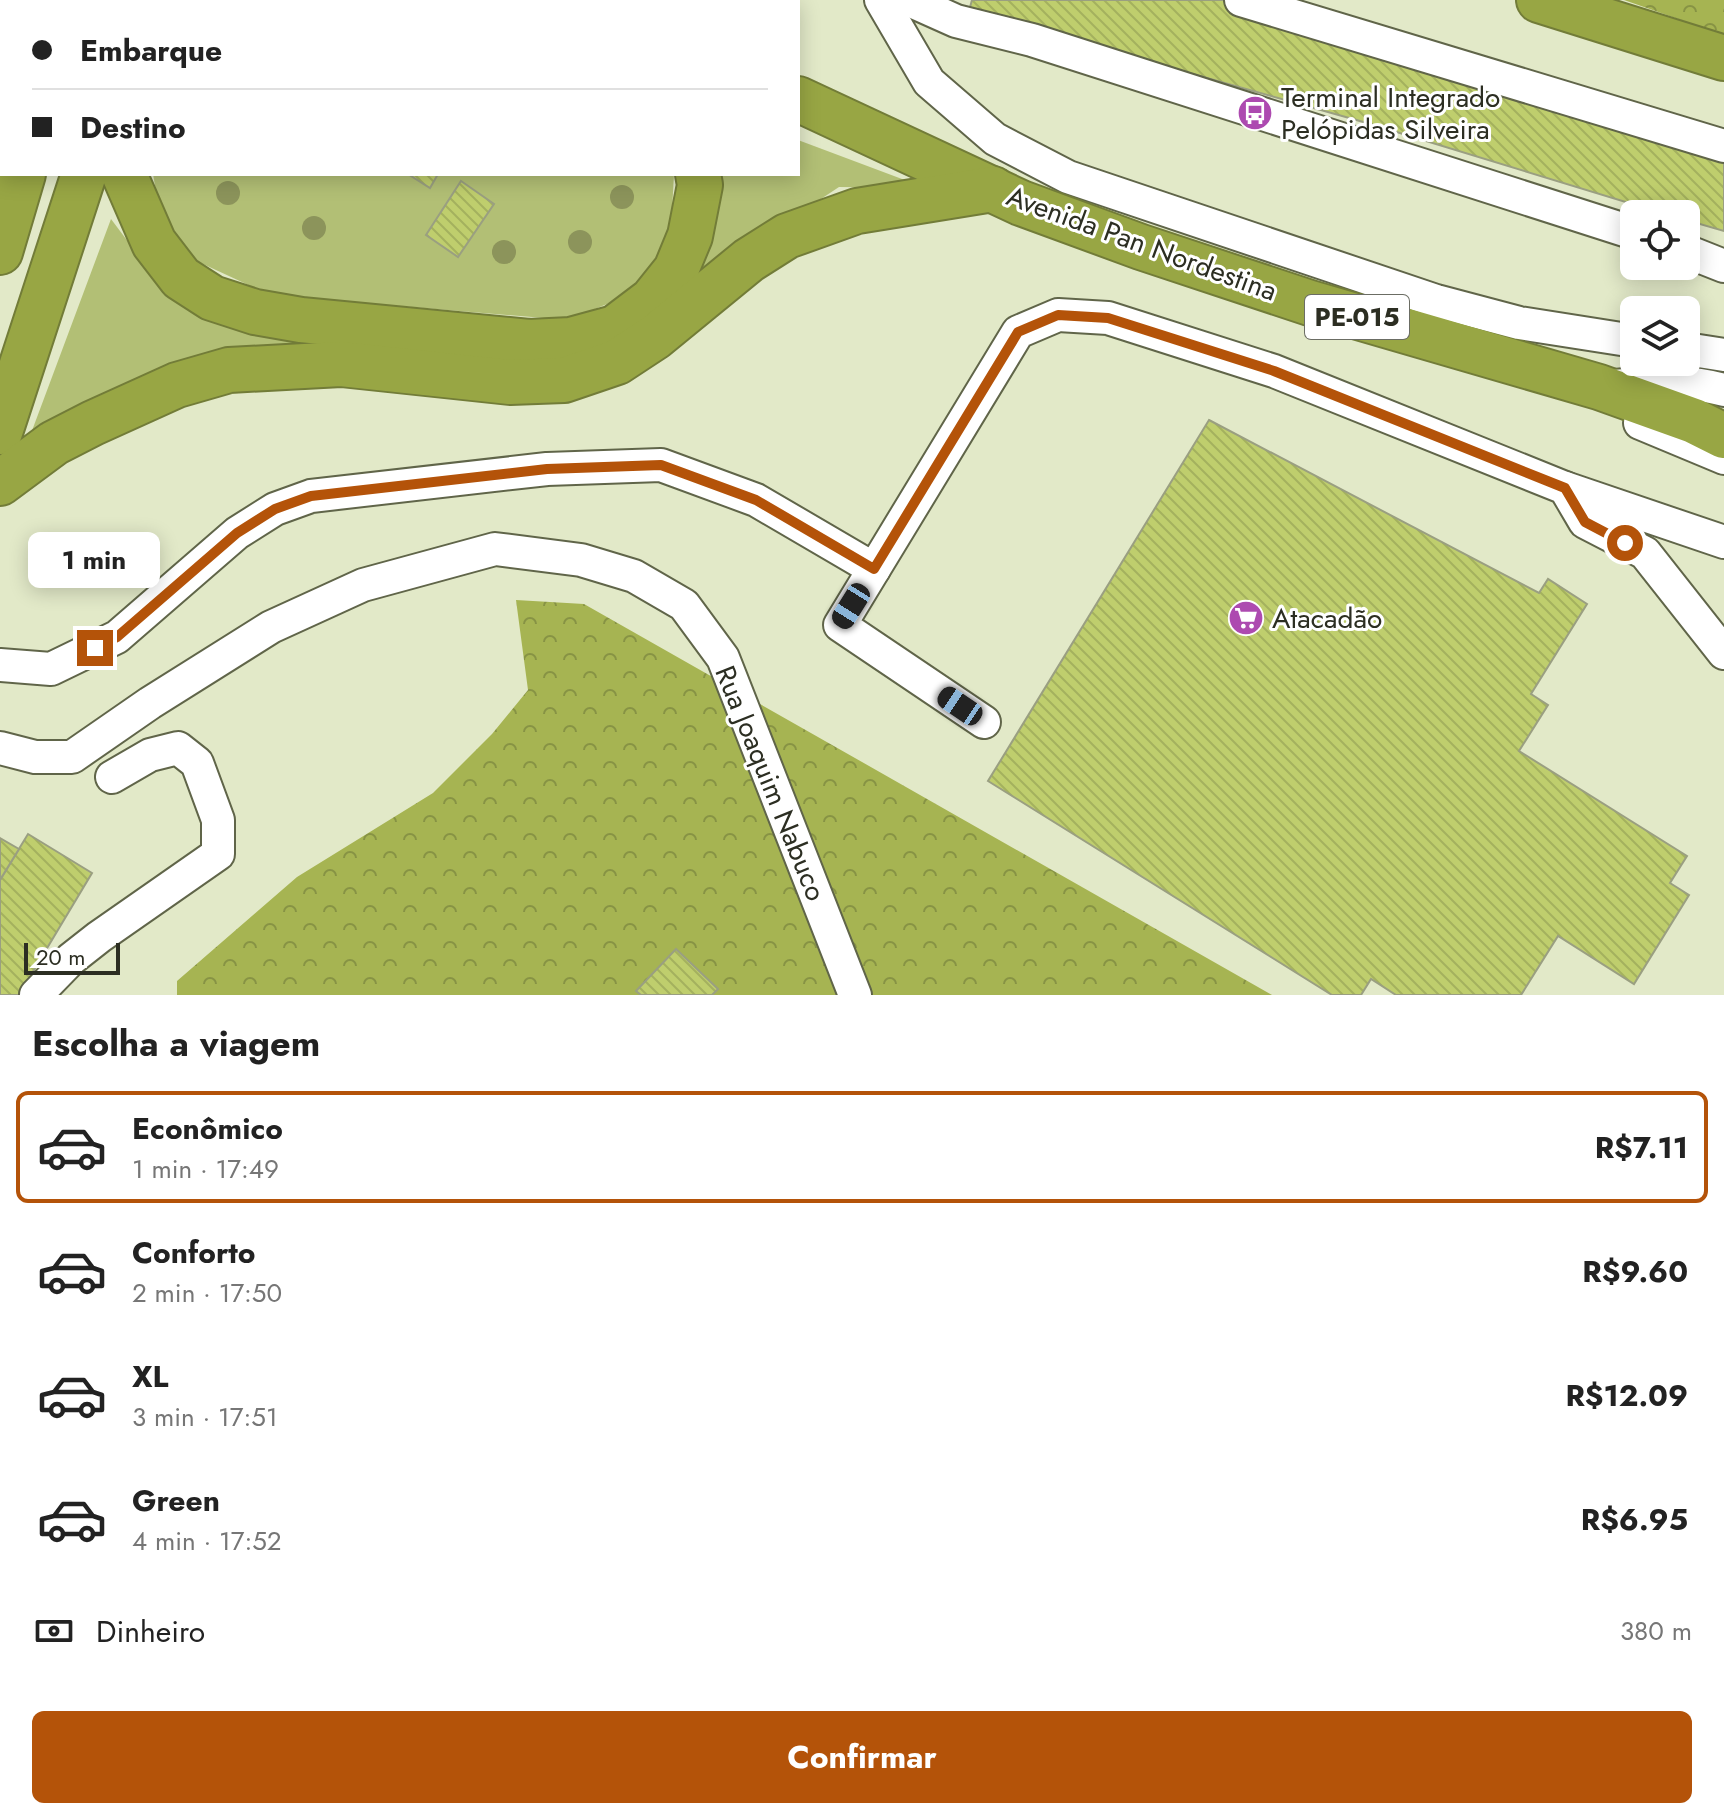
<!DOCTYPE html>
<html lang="pt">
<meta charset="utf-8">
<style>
body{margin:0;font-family:Jost,sans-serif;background:#f6f6f6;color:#222;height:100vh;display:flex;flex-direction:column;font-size:30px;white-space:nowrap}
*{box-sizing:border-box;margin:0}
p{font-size:26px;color:#767676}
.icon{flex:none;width:44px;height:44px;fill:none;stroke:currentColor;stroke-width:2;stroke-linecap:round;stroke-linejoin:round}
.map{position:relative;height:995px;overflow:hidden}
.details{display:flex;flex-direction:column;background:#fff;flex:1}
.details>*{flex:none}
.hud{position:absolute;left:0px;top:0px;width:800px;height:176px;box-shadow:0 4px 20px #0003;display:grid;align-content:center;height:176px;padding:0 32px;background:#fff}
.tools{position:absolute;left:1620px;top:200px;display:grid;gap:16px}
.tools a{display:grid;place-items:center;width:80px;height:80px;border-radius:12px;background:#fff;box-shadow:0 4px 20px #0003;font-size:40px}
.scale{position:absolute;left:24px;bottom:20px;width:96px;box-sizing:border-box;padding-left:8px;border:4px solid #2c2e22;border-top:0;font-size:22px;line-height:28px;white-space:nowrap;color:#2c2e22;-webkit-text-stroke:6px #fff;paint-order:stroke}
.end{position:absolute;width:36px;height:36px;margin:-18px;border:10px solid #b45309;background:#fff;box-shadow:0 0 0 4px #fff}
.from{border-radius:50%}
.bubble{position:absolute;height:56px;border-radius:12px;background:#fff;box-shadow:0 4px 20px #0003;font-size:26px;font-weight:700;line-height:56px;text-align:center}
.car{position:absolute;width:24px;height:48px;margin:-24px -12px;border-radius:10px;box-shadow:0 0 6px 2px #0007;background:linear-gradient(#222 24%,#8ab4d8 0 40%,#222 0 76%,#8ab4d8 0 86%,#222 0)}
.hud b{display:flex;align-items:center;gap:28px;height:76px;font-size:30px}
.hud b+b{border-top:2px solid #e0e0e0}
.hud i{width:20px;height:20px;background:#222}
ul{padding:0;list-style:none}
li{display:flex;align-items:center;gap:24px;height:112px;margin:0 16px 12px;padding:0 16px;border:4px solid transparent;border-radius:12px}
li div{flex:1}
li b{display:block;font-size:30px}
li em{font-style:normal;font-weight:700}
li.selected{border-color:#b45309}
li>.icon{width:72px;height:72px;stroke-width:1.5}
h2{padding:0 32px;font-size:36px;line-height:96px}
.pay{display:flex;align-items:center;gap:20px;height:88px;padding:0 32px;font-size:30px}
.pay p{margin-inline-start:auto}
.action{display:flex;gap:16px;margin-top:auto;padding:16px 32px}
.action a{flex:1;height:92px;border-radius:12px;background:#b45309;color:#fff;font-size:32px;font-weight:700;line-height:92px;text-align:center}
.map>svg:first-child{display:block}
</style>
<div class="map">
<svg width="1724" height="995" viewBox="0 0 1724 995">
<defs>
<pattern id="forest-crowns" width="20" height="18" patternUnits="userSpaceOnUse" patternTransform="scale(2)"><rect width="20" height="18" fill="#a6b452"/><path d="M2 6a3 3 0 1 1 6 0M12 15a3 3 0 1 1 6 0" fill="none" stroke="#879344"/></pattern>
<pattern id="building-back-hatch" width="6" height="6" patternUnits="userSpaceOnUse" patternTransform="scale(2)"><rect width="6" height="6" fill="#bfce6d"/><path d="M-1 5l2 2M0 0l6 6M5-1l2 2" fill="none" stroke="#a4b15e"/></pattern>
</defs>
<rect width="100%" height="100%" fill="#e2e9c8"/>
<g fill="#b2bf75">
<polygon points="182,0 425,0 430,2 182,2"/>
<polygon points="798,140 926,188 839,187 765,236 644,335 332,355 30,436 111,219 165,291 617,334 708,174 798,174"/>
<polygon points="153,174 674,174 671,229 644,281 607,304 568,320 304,298 257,289 190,258 158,203"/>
</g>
<g fill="url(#forest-crowns)">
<polygon points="1624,0 1724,0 1724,35"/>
<polygon points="516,600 584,604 1272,995 177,995 177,981 297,877 433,793 492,734 528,690"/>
</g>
<g fill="url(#building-back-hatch)" stroke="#9a9f81" stroke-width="2">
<polygon points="972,0 1231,0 1724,149 1724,231 1686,220 1686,214 1665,214 1367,123 969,11"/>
<polygon points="408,174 438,174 430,188"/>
<polygon points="461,181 494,204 458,257 426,235"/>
<polygon points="1209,420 1539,593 1548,579 1587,604 1531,694 1548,705 1519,751 1687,856 1670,883 1689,895 1634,984 1558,936 1521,995 1396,995 1371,979 1361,995 1332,995 988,781"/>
<polygon points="28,834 92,873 19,995 0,995 0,880"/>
<polygon points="0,838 19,849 0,880"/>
<polygon points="676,949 718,989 712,995 641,995 636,991"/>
</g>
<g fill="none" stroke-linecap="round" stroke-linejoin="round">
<defs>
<g id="minor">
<polyline points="881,0 929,82 995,139 1068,177 1436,301 1519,323 1634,341"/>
<polyline points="909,0 956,21 1032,40 1634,233"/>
<polyline points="1241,0 1724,146"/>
<polyline points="1686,251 1724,266"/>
<polyline points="1686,349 1724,355"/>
<path d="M1610,386C1648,384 1687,379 1724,390"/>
<polyline points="1640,423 1724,458"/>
<polyline points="1565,488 1724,542"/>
<polyline points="874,569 840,625 984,722"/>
<polyline points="0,665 51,669 117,637 237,533 275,509 311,496 547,469 661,465 756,500 874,569 1018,332 1058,315 1108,318 1274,371 1565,488 1585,522 1645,553 1724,653"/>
<polyline points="0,748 35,757 72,757 150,703 271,627 363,585 495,549 581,560 634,576 684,605 723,658 855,995"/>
<polyline points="36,995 71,959 99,937 218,854 218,820 197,763 178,748 150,755 112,777"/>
</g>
<g id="highway">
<polyline points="586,0 591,2"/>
<polyline points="1539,0 1724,58"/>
<polyline points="67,2 68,0"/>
<polyline points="139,2 139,0"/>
<polyline points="798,99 1021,203 1141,247 1310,303 1599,387 1694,421 1724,436"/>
<polyline points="124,174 154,243 181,278 212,298 255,312 301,320 529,342 571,340 615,328 652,300 676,270 690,236 700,185 698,174"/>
<polyline points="0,252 23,174"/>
<polyline points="0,432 84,174"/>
<polyline points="0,483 54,443 93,423 177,385 229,370 341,364 510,382 564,380 617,362 655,337 749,260 787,236 857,211 993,189"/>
</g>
</defs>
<use href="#minor" stroke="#606549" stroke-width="36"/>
<use href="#highway" stroke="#727c38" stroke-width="48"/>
<polyline stroke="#8b8f79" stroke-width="5" stroke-dasharray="2 6" stroke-linecap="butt" points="510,0 514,2"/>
<use href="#minor" stroke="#fff" stroke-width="32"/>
<use href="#highway" stroke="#98a644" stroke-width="44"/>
</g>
<g fill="#8c945b">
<circle cx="228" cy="193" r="12"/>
<circle cx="622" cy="197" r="12"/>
<circle cx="314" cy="228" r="12"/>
<circle cx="580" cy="242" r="12"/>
<circle cx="504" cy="252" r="12"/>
</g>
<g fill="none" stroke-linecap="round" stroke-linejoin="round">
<polyline stroke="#b45309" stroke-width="10" points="95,648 117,637 237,533 275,509 311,496 547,469 661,465 756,500 874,569 1018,332 1058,315 1108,318 1274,371 1565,488 1585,522 1625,543"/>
</g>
<defs>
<symbol id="bus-disc" viewBox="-11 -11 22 22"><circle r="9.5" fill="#ad4ab0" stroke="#fff"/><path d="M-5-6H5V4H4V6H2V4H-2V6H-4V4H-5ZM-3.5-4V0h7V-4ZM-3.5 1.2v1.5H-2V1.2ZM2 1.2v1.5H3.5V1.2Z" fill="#fff"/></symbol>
<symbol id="supermarket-disc" viewBox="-11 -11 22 22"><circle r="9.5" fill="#ad4ab0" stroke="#fff"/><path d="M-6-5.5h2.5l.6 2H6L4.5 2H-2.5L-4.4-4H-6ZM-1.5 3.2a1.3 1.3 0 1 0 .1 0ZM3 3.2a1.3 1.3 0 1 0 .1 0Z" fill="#fff"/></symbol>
</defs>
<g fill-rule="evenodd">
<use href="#bus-disc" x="1235" y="93" width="40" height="40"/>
<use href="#supermarket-disc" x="1226" y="598" width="40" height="40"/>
</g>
<g text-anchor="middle" stroke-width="6" stroke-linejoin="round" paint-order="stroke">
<rect fill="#fff" stroke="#6b6d64" stroke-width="2" x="1305" y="295" width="104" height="44" rx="6"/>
<g font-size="26" font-weight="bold" fill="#2c2e22">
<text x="1357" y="326">PE-015</text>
</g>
<g font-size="28" fill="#2c2e22" stroke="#fff" text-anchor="start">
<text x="1281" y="107">Terminal Integrado<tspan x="1281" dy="32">Pelópidas Silveira</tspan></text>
<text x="1272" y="628">Atacadão</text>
</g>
<g font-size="28" fill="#2c2e22" stroke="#fff">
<text transform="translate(1142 243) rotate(20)" y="10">Avenida Pan Nordestina</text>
<text transform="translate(771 783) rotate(68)" y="10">Rua Joaquim Nabuco</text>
</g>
</g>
</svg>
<div class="tools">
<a><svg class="icon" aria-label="locate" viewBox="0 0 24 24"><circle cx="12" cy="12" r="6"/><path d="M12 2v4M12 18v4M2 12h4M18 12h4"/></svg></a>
<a><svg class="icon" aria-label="layers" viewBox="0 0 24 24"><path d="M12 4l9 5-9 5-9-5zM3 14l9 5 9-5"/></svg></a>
</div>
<div class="scale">20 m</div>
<i class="end from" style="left:1625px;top:543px"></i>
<i class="end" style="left:95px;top:648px"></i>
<div class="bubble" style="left:28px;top:532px;width:132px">1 min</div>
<i class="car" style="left:851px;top:606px;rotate:212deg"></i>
<i class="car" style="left:960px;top:706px;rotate:304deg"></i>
<div class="hud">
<b><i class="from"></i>Embarque</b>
<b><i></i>Destino</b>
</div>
</div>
<section class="details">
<h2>Escolha a viagem</h2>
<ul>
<li class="selected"><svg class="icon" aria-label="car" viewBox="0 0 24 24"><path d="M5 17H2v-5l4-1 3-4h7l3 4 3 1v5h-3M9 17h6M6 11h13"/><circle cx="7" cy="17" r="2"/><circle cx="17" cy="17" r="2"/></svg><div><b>Econômico</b><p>1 min · 17:49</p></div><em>R$7.11</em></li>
<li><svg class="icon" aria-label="car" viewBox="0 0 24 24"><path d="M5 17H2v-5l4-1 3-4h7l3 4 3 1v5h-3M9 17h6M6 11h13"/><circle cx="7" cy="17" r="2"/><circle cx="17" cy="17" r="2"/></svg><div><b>Conforto</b><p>2 min · 17:50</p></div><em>R$9.60</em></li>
<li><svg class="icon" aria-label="car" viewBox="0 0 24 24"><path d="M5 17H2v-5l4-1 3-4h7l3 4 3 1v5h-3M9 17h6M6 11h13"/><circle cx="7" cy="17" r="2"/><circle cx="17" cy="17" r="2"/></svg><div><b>XL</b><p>3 min · 17:51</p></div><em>R$12.09</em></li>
<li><svg class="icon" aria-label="car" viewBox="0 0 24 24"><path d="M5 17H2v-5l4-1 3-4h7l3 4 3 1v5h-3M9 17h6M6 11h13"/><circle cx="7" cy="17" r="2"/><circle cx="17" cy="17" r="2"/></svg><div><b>Green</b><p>4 min · 17:52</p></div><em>R$6.95</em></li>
</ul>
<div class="pay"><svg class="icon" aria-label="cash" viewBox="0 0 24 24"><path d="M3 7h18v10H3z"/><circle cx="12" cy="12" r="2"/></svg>Dinheiro<p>380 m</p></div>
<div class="action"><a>Confirmar</a></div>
</section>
